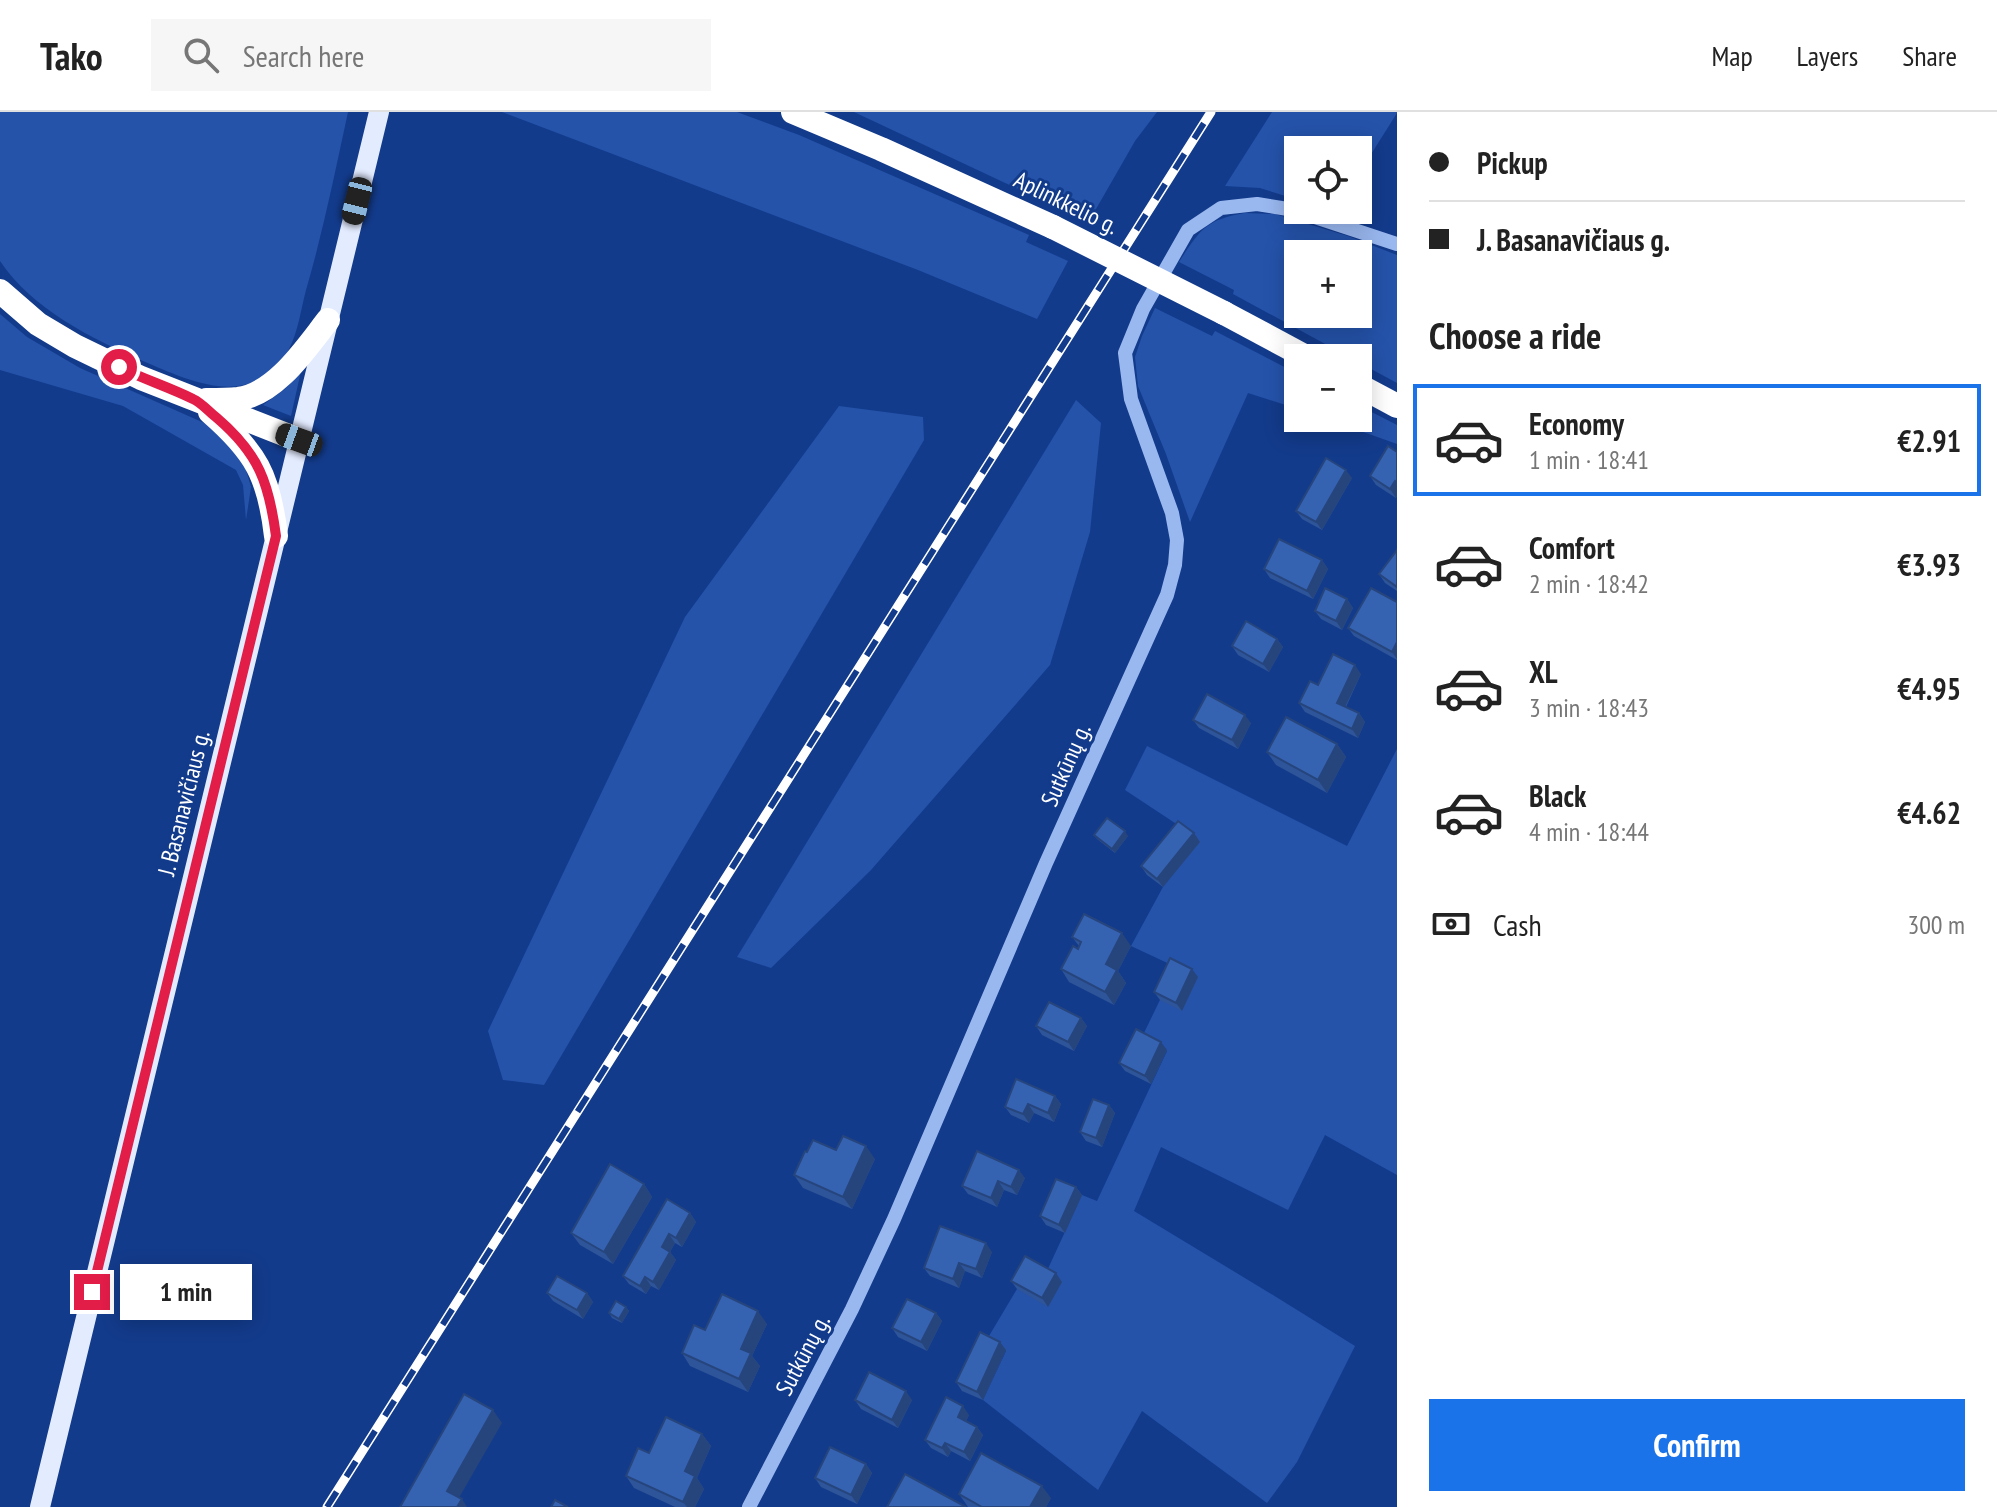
<!DOCTYPE html>
<meta charset="utf-8">
<style>
body{margin:0;font-family:"PT Sans Narrow",sans-serif;background:#f6f6f6;color:#222;height:100vh;display:flex;flex-direction:column;font-size:30px;white-space:nowrap}
*{box-sizing:border-box;margin:0}
p{font-size:26px;color:#767676}
.icon{flex:none;width:44px;height:44px;fill:none;stroke:currentColor;stroke-width:2;stroke-linecap:round;stroke-linejoin:round}
.map{position:relative;flex:1;overflow:hidden}
.panel{display:flex;flex-direction:column;background:#fff;width:600px}
.panel>*{flex:none}
.top-card{display:grid;align-content:center;height:176px;padding:0 32px;background:#fff}
.controls{position:absolute;left:1284px;top:24px;display:grid;gap:16px}
.controls a{display:grid;place-items:center;width:88px;height:88px;border-radius:0px;background:#fff;box-shadow:0 4px 20px #0003;font-size:40px}
.end{position:absolute;width:36px;height:36px;margin:-18px;border:10px solid #e11d48;background:#fff;box-shadow:0 0 0 4px #fff}
.from{border-radius:50%}
.bubble{position:absolute;height:56px;border-radius:0px;background:#fff;box-shadow:0 4px 20px #0003;font-size:26px;font-weight:600;line-height:56px;text-align:center}
.car{position:absolute;width:24px;height:48px;margin:-24px -12px;border-radius:10px;box-shadow:0 0 6px 2px #0007;background:linear-gradient(#222 24%,#8ab4d8 0 40%,#222 0 76%,#8ab4d8 0 86%,#222 0)}
.top-card b{display:flex;align-items:center;gap:28px;height:76px;font-size:30px}
.top-card b+b{border-top:2px solid #e0e0e0}
.top-card i{width:20px;height:20px;background:#222}
ul{padding:0;list-style:none}
li{display:flex;align-items:center;gap:24px;height:112px;margin:0 16px 12px;padding:0 16px;border:4px solid transparent;border-radius:0px}
li div{flex:1}
li b{display:block;font-size:30px}
li em{font-style:normal;font-weight:600}
li.selected{border-color:#1a73e8}
li>.icon{width:72px;height:72px;stroke-width:1.5}
h2{padding:0 32px;font-size:36px;line-height:96px}
.pay{display:flex;align-items:center;gap:20px;height:88px;padding:0 32px;font-size:30px}
.pay p{margin-inline-start:auto}
.cta{display:flex;gap:16px;margin-top:auto;padding:16px 32px}
.cta a{flex:1;height:92px;border-radius:0px;background:#1a73e8;color:#fff;font-size:32px;font-weight:600;line-height:92px;text-align:center}
header{display:flex;align-items:center;gap:48px;box-sizing:border-box;height:112px;padding:0 40px;background:#fff;border-bottom:2px solid #e0e0e0}
header strong{font-size:38px}
nav{display:flex;gap:44px;margin-inline-start:auto;font-size:28px}
.search{width:560px;height:72px;background:#f6f6f6;display:flex;align-items:center;gap:20px;box-sizing:border-box;padding:0 28px;border-radius:0px;color:#767676;font-size:30px}
main{display:flex;flex:1;min-height:0}
.map>svg:first-child{display:block}
</style>
<header>
<strong>Tako</strong>
<div class="search"><svg class="icon" aria-label="search" viewBox="0 0 24 24"><circle cx="10" cy="10" r="6"/><path d="M15 15l6 6"/></svg>Search here</div>
<nav><a>Map</a><a>Layers</a><a>Share</a></nav>
</header>
<main>
<div class="map">
<svg width="1397" height="1395" viewBox="0 0 1397 1395">
<rect width="100%" height="100%" fill="#133b8b"/>
<g fill="#2553aa" fill-rule="evenodd">
<path d="M0,0H348C335,60 323,120 306,178C301,197 298,220 289,237C283,249 272,261 260,267C225,287 176,263 143,249C91,226 33,198 0,149Z"/>
<polygon points="502,0 737,0 799,23 1029,123 1026,130 1068,149 1037,207 918,158"/>
<polygon points="854,0 1157,0 1135,29 1092,104 1051,82 1046,90"/>
<polygon points="1272,0 1397,0 1397,1 1358,63 1358,38 1298,38 1298,88 1260,76 1225,74"/>
<path d="M1245,101L1275,102L1348,124L1397,143V271L1358,250V246H1351L1233,182L1234,178L1179,150C1200,118 1205,108 1245,101ZM1298,142H1358V202H1298Z"/>
<polygon points="1155,196 1212,224 1215,219 1298,262 1298,297 1248,281 1190,410 1166,342 1138,274 1135,245 1142,224"/>
<polygon points="0,202 27,225 80,256 202,310 225,322 241,341 251,375 246,408 243,373 236,358 123,294 0,258"/>
<polygon points="301,259 291,304 263,293 285,277"/>
<polygon points="1076,288 1101,311 1090,420 1050,553 871,758 771,856 737,845"/>
<polygon points="1358,293 1397,313 1397,332 1324,306 1358,306"/>
<polygon points="839,294 923,305 924,328 544,973 503,968 488,919 685,505"/>
<polygon points="1147,634 1347,734 1397,637 1397,1063 1325,1023 1288,1098 1161,1035 1134,1099 1273,1183 1355,1234 1297,1350 1267,1391 1142,1299 1098,1378 983,1288 1006,1239 986,1229 1017,1177 1046,1161 1082,1083 1097,1089 1167,939 1142,925 1176,855 1131,834 1163,775 1199,730 1184,717 1125,678"/>
</g>
<g fill="none" stroke-linecap="round" stroke-linejoin="round">
<polyline stroke="#9ab8f0" stroke-width="14" points="749,1395 852,1197 894,1107 1046,751 1167,483 1175,453 1177,428 1172,401 1131,287 1125,241 1143,197 1188,118 1221,96 1257,92 1294,98 1397,132"/>
<polyline stroke="#e3ebff" stroke-width="20" points="40,1395 379,0"/>
<g stroke="#fff" stroke-width="24">
<polyline points="793,0 881,37 1053,115"/>
<polyline points="0,179 38,212 75,234 141,266 299,328"/>
<polyline points="1224,201 1308,246"/>
<polyline points="1358,273 1397,294"/>
<path d="M206,288C217,288 228,288 238,287C276,282 306,236 328,208"/>
<path d="M210,300C256,340 269,364 276,424"/>
</g>
<defs>
<polyline id="rail" points="327,1395 1211,0"/>
</defs>
<use href="#rail" stroke="#fff" stroke-width="9"/>
<use href="#rail" stroke="#133b8b" stroke-width="6" stroke-dasharray="18" stroke-linecap="butt"/>
<polyline stroke="#fff" stroke-width="24" points="1053,115 1224,201"/>
</g>
<g fill="#2e5499">
<polygon points="1397,340 1397,384 1396,386 1376,373 1370,364"/>
<polygon points="1352,366 1322,418 1302,407 1296,399"/>
<polygon points="1397,438 1397,479 1385,471 1379,462"/>
<polygon points="1322,448 1328,457 1313,487 1270,466 1264,457"/>
<polygon points="1347,487 1353,496 1342,518 1321,507 1315,499"/>
<polygon points="1397,490 1397,548 1354,524 1348,516"/>
<polygon points="1277,527 1283,535 1269,560 1238,543 1232,534"/>
<polygon points="1361,562 1346,595 1359,601 1365,610 1358,626 1305,600 1299,591 1318,573"/>
<polygon points="1193,608 1251,611 1238,637 1199,616"/>
<polygon points="1337,632 1346,645 1327,681 1276,653 1267,640"/>
<polygon points="1194,721 1200,730 1163,775 1147,763 1141,754"/>
<polygon points="1094,723 1128,724 1115,741 1097,727"/>
<polygon points="1072,825 1131,834 1118,859 1126,871 1114,893 1069,870 1061,857 1079,834"/>
<polygon points="1198,865 1182,899 1160,888 1154,880"/>
<polygon points="1081,906 1087,914 1074,939 1042,923 1036,914"/>
<polygon points="1167,938 1151,972 1125,959 1119,951"/>
<polygon points="1055,984 1061,992 1054,1010 1034,1001 1029,1011 1011,1003 1005,995"/>
<polygon points="1109,993 1115,1001 1102,1035 1086,1029 1080,1020"/>
<polygon points="836,1038 875,1047 852,1097 803,1076 794,1063 807,1040"/>
<polygon points="1025,1066 1017,1083 1004,1078 997,1095 968,1082 962,1074"/>
<polygon points="644,1072 652,1085 613,1152 580,1133 571,1121"/>
<polygon points="1076,1075 1082,1083 1065,1121 1046,1113 1040,1104"/>
<polygon points="690,1101 696,1110 682,1135 675,1131 670,1140 676,1148 659,1178 651,1174 646,1182 629,1172 623,1164"/>
<polygon points="992,1140 982,1166 965,1159 959,1176 930,1164 924,1156"/>
<polygon points="1011,1169 1062,1170 1048,1195 1017,1177"/>
<polygon points="547,1181 587,1181 593,1190 583,1207 553,1189"/>
<polygon points="626,1195 629,1199 622,1211 612,1206 609,1201"/>
<polygon points="936,1201 942,1209 927,1239 898,1225 892,1216"/>
<polygon points="767,1212 752,1244 760,1254 748,1280 690,1254 682,1241 705,1218"/>
<polygon points="1000,1230 1006,1238 983,1288 962,1279 956,1270"/>
<polygon points="855,1288 912,1288 898,1316 861,1297"/>
<polygon points="969,1303 966,1309 977,1315 983,1323 970,1349 951,1339 948,1345 931,1336 925,1328"/>
<polygon points="702,1322 711,1334 697,1366 704,1377 695,1395 675,1395 634,1376 626,1364 649,1341"/>
<polygon points="866,1352 872,1361 857,1392 821,1375 815,1366"/>
<polygon points="959,1382 1051,1386 1046,1395 968,1395"/>
</g>
<g fill="#26457d">
<polygon points="1346,358 1352,366 1322,418 1316,410"/>
<polygon points="1395,369 1397,373 1397,384 1396,386 1390,377"/>
<polygon points="1322,448 1328,457 1313,487 1307,479"/>
<polygon points="1347,487 1353,496 1342,518 1336,509"/>
<polygon points="1277,527 1283,535 1269,560 1263,552"/>
<polygon points="1397,530 1397,547 1392,540"/>
<polygon points="1355,553 1361,562 1343,599 1337,591"/>
<polygon points="1359,601 1365,610 1358,626 1352,617"/>
<polygon points="1245,603 1251,611 1238,637 1232,628"/>
<polygon points="1337,632 1346,645 1327,681 1318,668"/>
<polygon points="1125,719 1128,724 1115,741 1112,737"/>
<polygon points="1194,721 1200,730 1163,775 1157,767"/>
<polygon points="1122,821 1131,834 1118,859 1126,871 1114,893 1105,880 1106,852"/>
<polygon points="1192,857 1198,865 1182,899 1176,891"/>
<polygon points="1081,906 1087,914 1074,939 1068,930"/>
<polygon points="1161,930 1167,938 1151,972 1145,964"/>
<polygon points="1055,984 1061,992 1054,1010 1048,1001"/>
<polygon points="1028,992 1034,1001 1029,1011 1023,1002"/>
<polygon points="1109,993 1115,1001 1102,1035 1096,1026"/>
<polygon points="866,1034 875,1047 852,1097 843,1085"/>
<polygon points="1019,1058 1025,1066 1017,1083 1011,1075"/>
<polygon points="998,1069 1004,1078 997,1095 991,1086"/>
<polygon points="644,1072 652,1085 613,1152 604,1140"/>
<polygon points="1076,1075 1082,1083 1065,1121 1059,1113"/>
<polygon points="690,1101 696,1110 682,1135 676,1126"/>
<polygon points="669,1122 675,1131 670,1140 676,1148 659,1178 653,1170 662,1135"/>
<polygon points="986,1131 992,1140 982,1166 976,1157"/>
<polygon points="959,1151 965,1159 959,1176 953,1167"/>
<polygon points="1056,1161 1062,1170 1048,1195 1042,1186"/>
<polygon points="645,1165 651,1174 646,1182 640,1174"/>
<polygon points="587,1181 593,1190 583,1207 577,1198"/>
<polygon points="626,1195 629,1199 622,1211 619,1207"/>
<polygon points="758,1199 767,1212 752,1244 760,1254 748,1280 739,1267 741,1237"/>
<polygon points="936,1201 942,1209 927,1239 921,1230"/>
<polygon points="1000,1230 1006,1238 983,1288 977,1280"/>
<polygon points="906,1279 912,1288 898,1316 892,1308"/>
<polygon points="963,1294 969,1303 964,1314 958,1305"/>
<polygon points="493,1298 502,1311 456,1391 447,1379"/>
<polygon points="977,1315 983,1323 970,1349 964,1340"/>
<polygon points="702,1322 711,1334 697,1366 704,1377 695,1395 687,1395 683,1390 685,1359"/>
<polygon points="945,1331 951,1339 948,1345 942,1336"/>
<polygon points="866,1352 872,1361 857,1392 851,1383"/>
<polygon points="1042,1374 1051,1386 1046,1395 1030,1395"/>
<polygon points="462,1387 467,1395 457,1395"/>
</g>
<g fill="#3662b2" stroke="#26457d" stroke-width="2">
<polygon points="1388,334 1397,340 1397,371 1395,369 1390,377 1370,364"/>
<polygon points="1326,346 1346,358 1316,410 1296,399"/>
<polygon points="1279,427 1322,448 1307,479 1264,457"/>
<polygon points="1397,438 1397,475 1379,462"/>
<polygon points="1325,476 1347,487 1336,509 1315,499"/>
<polygon points="1371,476 1397,490 1397,530 1392,540 1348,516"/>
<polygon points="1246,509 1277,527 1263,552 1232,534"/>
<polygon points="1333,542 1355,553 1337,591 1359,601 1352,617 1299,591 1310,569 1318,573"/>
<polygon points="1207,582 1245,603 1232,628 1193,608"/>
<polygon points="1286,605 1337,632 1318,668 1267,640"/>
<polygon points="1107,706 1125,719 1112,737 1094,723"/>
<polygon points="1178,709 1194,721 1157,767 1141,754"/>
<polygon points="1084,802 1122,821 1106,852 1117,858 1105,880 1061,857 1073,834 1078,837 1081,830 1072,825"/>
<polygon points="1170,846 1192,857 1176,891 1154,880"/>
<polygon points="1049,890 1081,906 1068,930 1036,914"/>
<polygon points="1136,917 1161,930 1145,964 1119,951"/>
<polygon points="1016,967 1055,984 1048,1001 1028,992 1023,1002 1005,995"/>
<polygon points="1093,987 1109,993 1096,1026 1080,1020"/>
<polygon points="843,1024 866,1034 843,1085 794,1063 805,1039 807,1040 813,1028 836,1038"/>
<polygon points="977,1039 1019,1058 1011,1075 998,1069 991,1086 962,1074"/>
<polygon points="610,1052 644,1072 604,1140 571,1121"/>
<polygon points="1056,1067 1076,1075 1059,1113 1040,1104"/>
<polygon points="667,1087 690,1101 676,1126 669,1122 662,1135 670,1140 653,1170 645,1165 640,1174 623,1164"/>
<polygon points="940,1114 986,1131 976,1157 959,1151 953,1167 924,1156"/>
<polygon points="1025,1144 1056,1161 1042,1186 1011,1169"/>
<polygon points="557,1164 587,1181 577,1198 547,1181"/>
<polygon points="722,1182 758,1199 741,1237 751,1241 739,1267 682,1241 694,1213 705,1218"/>
<polygon points="907,1187 936,1201 921,1230 892,1216"/>
<polygon points="616,1189 626,1195 619,1207 609,1201"/>
<polygon points="980,1220 1000,1230 977,1280 956,1270"/>
<polygon points="869,1260 906,1279 892,1308 855,1288"/>
<polygon points="464,1282 493,1298 447,1379 462,1387 457,1395 400,1395"/>
<polygon points="946,1285 963,1294 958,1305 977,1315 964,1340 945,1331 942,1336 925,1328"/>
<polygon points="666,1305 702,1322 685,1359 695,1364 683,1390 626,1364 638,1336 649,1341"/>
<polygon points="830,1335 866,1352 851,1383 815,1366"/>
<polygon points="981,1341 1042,1374 1030,1395 982,1395 959,1382"/>
<polygon points="905,1362 966,1395 887,1395"/>
<polygon points="555,1388 568,1395 551,1395"/>
</g>
<g fill="none" stroke-linecap="round" stroke-linejoin="round">
<path stroke="#e11d48" stroke-width="10" d="M92,1180L276,424C269,371 259,342 217,306C209,300 202,291 193,287C169,275 143,267 119,255"/>
</g>
<g text-anchor="middle" stroke-width="6" stroke-linejoin="round" paint-order="stroke">
<g font-size="24" fill="#fff" stroke="#133b8b">
<text transform="translate(1066 91) rotate(26)" y="8">Aplinkkelio g.</text>
<text transform="translate(1066 653) rotate(-66)" y="8">Sutkūnų g.</text>
<text transform="translate(184 691) rotate(-76)" y="8">J. Basanavičiaus g.</text>
<text transform="translate(803 1243) rotate(-62)" y="8">Sutkūnų g.</text>
</g>
</g>
</svg>
<div class="controls">
<a><svg class="icon" aria-label="locate" viewBox="0 0 24 24"><circle cx="12" cy="12" r="6"/><path d="M12 2v4M12 18v4M2 12h4M18 12h4"/></svg></a>
<a>+</a>
<a>−</a>
</div>
<i class="end from" style="left:119px;top:255px"></i>
<i class="end" style="left:92px;top:1180px"></i>
<div class="bubble" style="left:120px;top:1152px;width:132px">1 min</div>
<i class="car" style="left:357px;top:89px;rotate:194deg"></i>
<i class="car" style="left:299px;top:328px;rotate:290deg"></i>
</div>
<section class="panel">
<div class="top-card">
<b><i class="from"></i>Pickup</b>
<b><i></i>J. Basanavičiaus g.</b>
</div>
<h2>Choose a ride</h2>
<ul>
<li class="selected"><svg class="icon" aria-label="car" viewBox="0 0 24 24"><path d="M5 17H2v-5l4-1 3-4h7l3 4 3 1v5h-3M9 17h6M6 11h13"/><circle cx="7" cy="17" r="2"/><circle cx="17" cy="17" r="2"/></svg><div><b>Economy</b><p>1 min · 18:41</p></div><em>€2.91</em></li>
<li><svg class="icon" aria-label="car" viewBox="0 0 24 24"><path d="M5 17H2v-5l4-1 3-4h7l3 4 3 1v5h-3M9 17h6M6 11h13"/><circle cx="7" cy="17" r="2"/><circle cx="17" cy="17" r="2"/></svg><div><b>Comfort</b><p>2 min · 18:42</p></div><em>€3.93</em></li>
<li><svg class="icon" aria-label="car" viewBox="0 0 24 24"><path d="M5 17H2v-5l4-1 3-4h7l3 4 3 1v5h-3M9 17h6M6 11h13"/><circle cx="7" cy="17" r="2"/><circle cx="17" cy="17" r="2"/></svg><div><b>XL</b><p>3 min · 18:43</p></div><em>€4.95</em></li>
<li><svg class="icon" aria-label="car" viewBox="0 0 24 24"><path d="M5 17H2v-5l4-1 3-4h7l3 4 3 1v5h-3M9 17h6M6 11h13"/><circle cx="7" cy="17" r="2"/><circle cx="17" cy="17" r="2"/></svg><div><b>Black</b><p>4 min · 18:44</p></div><em>€4.62</em></li>
</ul>
<div class="pay"><svg class="icon" aria-label="cash" viewBox="0 0 24 24"><path d="M3 7h18v10H3z"/><circle cx="12" cy="12" r="2"/></svg>Cash<p>300 m</p></div>
<div class="cta"><a>Confirm</a></div>
</section>
</main>
